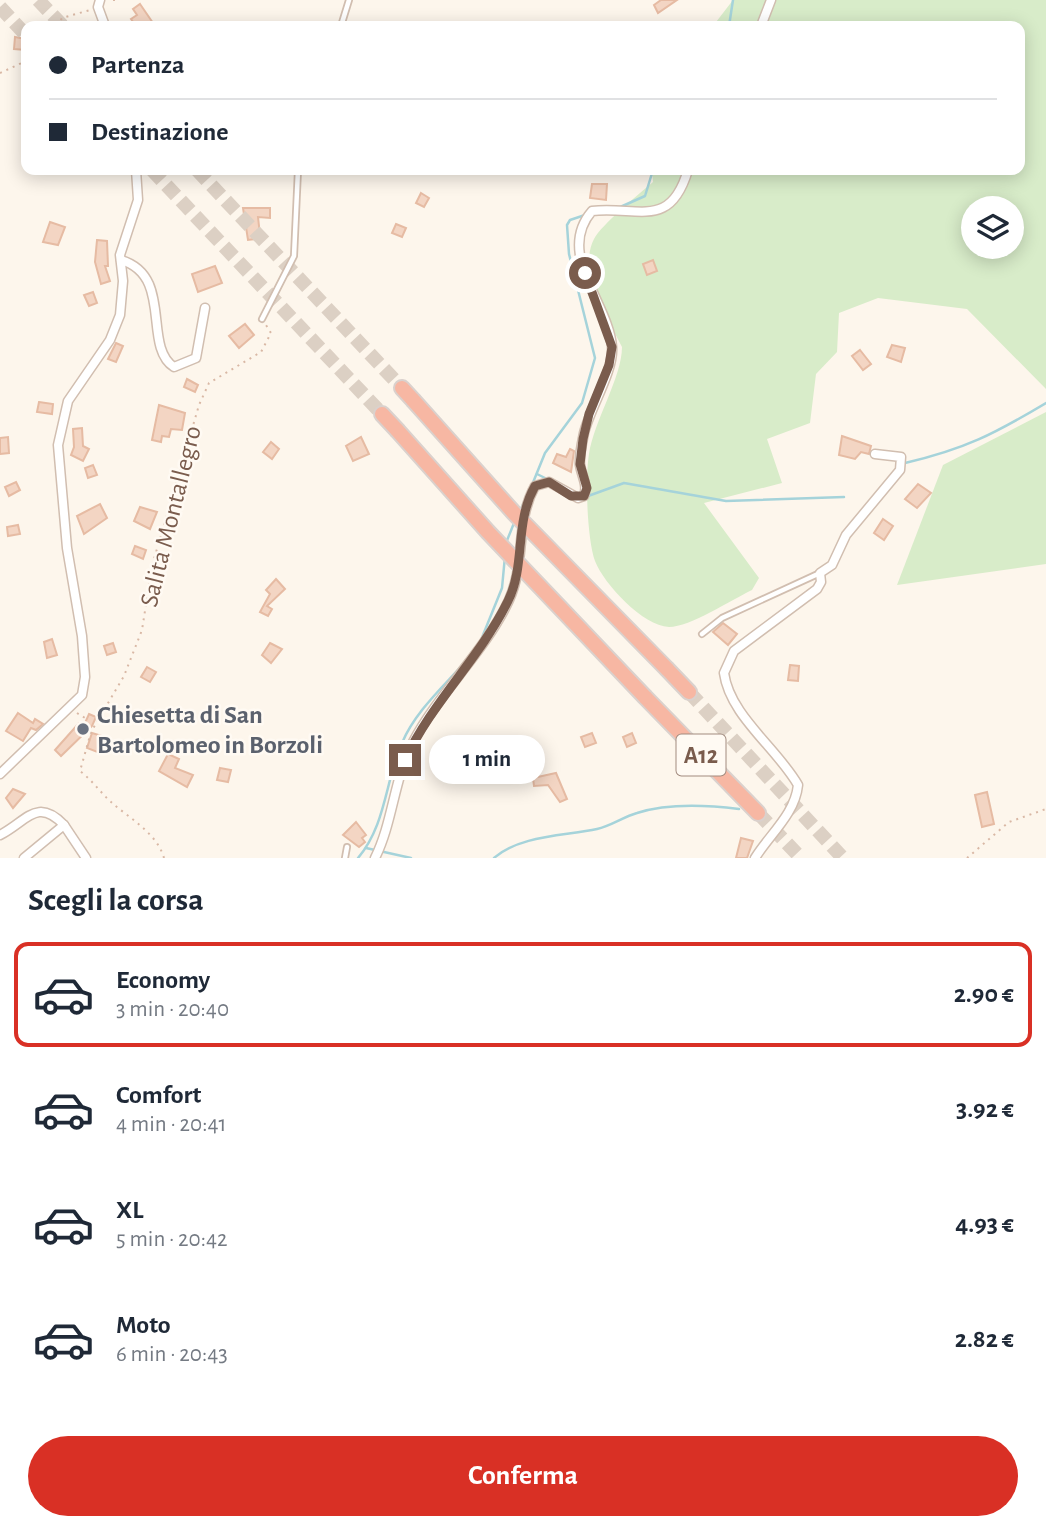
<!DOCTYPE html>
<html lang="it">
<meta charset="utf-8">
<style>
body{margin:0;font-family:"Alegreya Sans",sans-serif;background:#f2f2f3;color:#1f2937;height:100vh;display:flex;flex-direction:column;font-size:26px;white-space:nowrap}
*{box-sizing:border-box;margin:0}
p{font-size:23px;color:#747a83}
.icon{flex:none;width:38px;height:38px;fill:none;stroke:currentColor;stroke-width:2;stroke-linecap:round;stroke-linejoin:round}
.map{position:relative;height:858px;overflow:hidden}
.details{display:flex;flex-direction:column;background:#fff;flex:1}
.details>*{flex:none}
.banner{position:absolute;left:21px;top:21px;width:1004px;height:154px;border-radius:14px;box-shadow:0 4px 18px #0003;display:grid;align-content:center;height:154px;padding:0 28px;background:#fff}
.buttons{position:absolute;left:961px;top:196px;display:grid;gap:14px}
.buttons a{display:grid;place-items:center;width:63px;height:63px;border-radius:50%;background:#fff;box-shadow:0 4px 18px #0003;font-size:35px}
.end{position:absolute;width:32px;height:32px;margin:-16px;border:9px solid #7a5c4d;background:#fff;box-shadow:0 0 0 4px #fff}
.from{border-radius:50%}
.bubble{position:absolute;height:49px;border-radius:24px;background:#fff;box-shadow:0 4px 18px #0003;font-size:23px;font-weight:700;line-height:49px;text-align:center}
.banner b{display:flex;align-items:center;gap:24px;height:66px;font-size:26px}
.banner b+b{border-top:2px solid #e0e1e3}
.banner i{width:18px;height:18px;background:#1f2937}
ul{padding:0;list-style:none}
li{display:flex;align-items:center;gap:21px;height:105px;margin:0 14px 10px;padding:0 14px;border:4px solid transparent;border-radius:14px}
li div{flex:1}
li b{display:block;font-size:26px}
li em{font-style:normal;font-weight:700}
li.selected{border-color:#d93025}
li>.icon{width:63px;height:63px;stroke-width:1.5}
h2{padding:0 28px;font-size:32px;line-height:84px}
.primary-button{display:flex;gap:14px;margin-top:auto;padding:14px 28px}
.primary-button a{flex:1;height:80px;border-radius:42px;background:#d93025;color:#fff;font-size:28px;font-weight:700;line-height:80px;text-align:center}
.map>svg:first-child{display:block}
</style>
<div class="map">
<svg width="1046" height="858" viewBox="0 0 1046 858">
<rect width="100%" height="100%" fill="#fdf6ec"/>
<g fill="#d8ecc9" fill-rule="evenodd">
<path d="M733,0H1046V389L967,309L878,298L839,313L837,352L816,374L810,423L767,439L782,483L704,503L759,578L752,590C731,600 690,627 669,627C643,626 604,584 595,561C587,539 585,478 589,454C594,421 622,377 622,347C608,318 577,272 594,239C601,225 639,194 653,182L652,170H1020V26H713ZM973,208H1012V247H973Z"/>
<polygon points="1046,412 1046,564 897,585 943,465"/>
</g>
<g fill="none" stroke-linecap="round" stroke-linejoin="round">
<g stroke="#a5d3da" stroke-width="2.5">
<polyline points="729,26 733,0"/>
<polyline points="618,208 645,196 653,170"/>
<path d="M905,463C965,449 994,434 1046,403"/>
<polyline points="537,474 549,480"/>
<polyline points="532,485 545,453 582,403 595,358 569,254 567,225 570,220 588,214"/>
<polyline points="577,500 624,483 726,501 844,497"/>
<polyline points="520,511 526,498"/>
<polyline points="506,543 514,523"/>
<polyline points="481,640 502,588 505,556"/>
<polyline points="366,848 411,858"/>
<path d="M358,858C386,825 385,782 402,743C415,712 443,687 465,662"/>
<path d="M494,858C520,835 565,836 597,829C611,826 623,817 637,813C668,803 707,805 739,809"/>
</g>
</g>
<g fill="#f3d5c3" stroke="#e6bba3" stroke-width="2">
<polygon points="661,0 677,0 658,13 654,5"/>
<polygon points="140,4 153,23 149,26 136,26 131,19 137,15 133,9"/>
<polygon points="15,37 26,39 26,50 14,49"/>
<polygon points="592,184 607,184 606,200 590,198"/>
<polygon points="421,193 429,198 424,207 416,203"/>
<polygon points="243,208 270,208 270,218 258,217 260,235 256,236 256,239 248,240"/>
<polygon points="50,222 65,227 58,245 43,242"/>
<polygon points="396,224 406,228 402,237 392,233"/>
<polygon points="97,240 107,241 108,266 105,266 110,281 101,284 95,262"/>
<polygon points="653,260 657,271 647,275 643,264"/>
<polygon points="215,266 222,283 198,292 192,274"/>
<polygon points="93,292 97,303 89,306 84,295"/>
<polygon points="245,324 254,335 239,348 229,336"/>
<polygon points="116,343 123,346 116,362 108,359"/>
<polygon points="892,345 905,348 901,362 887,357"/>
<polygon points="860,350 871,364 863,370 852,356"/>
<polygon points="187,379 198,385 195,392 184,387"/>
<polygon points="39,402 53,404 52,414 37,412"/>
<polygon points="159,405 185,413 182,430 171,429 169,437 162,436 161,442 152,440"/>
<polygon points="82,428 83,446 89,449 83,461 71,455 74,447 73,429"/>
<polygon points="842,436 871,446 869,454 861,452 855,459 839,455"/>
<polygon points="8,437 9,453 0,454 0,438"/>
<polygon points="361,437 369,454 353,461 346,446"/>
<polygon points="271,442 279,449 272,459 263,452"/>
<polygon points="570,449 574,451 571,472 553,463 557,454 566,457"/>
<polygon points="93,465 97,475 88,478 85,468"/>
<polygon points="16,482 20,490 9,496 5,487"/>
<polygon points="918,484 931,493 917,508 905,499"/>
<polygon points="100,504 107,518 84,534 77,516"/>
<polygon points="140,507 157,512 150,529 134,521"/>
<polygon points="883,519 893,526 884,540 874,533"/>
<polygon points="18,525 20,534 8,536 7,527"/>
<polygon points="135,546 146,550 143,559 132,554"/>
<polygon points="276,579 285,589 267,606 272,609 268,616 260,612 270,594 266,590"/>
<polygon points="723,623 737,634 728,645 713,632"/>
<polygon points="52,639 57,655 47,658 44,642"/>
<polygon points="113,643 116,652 107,655 104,646"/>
<polygon points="270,643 282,649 271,663 262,655"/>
<polygon points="790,665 799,666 798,681 788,680"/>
<polygon points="147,667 156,672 150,682 141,677"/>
<polygon points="18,713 33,723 35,719 43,724 36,730 31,728 23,741 6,731"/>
<polygon points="89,714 96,717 92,726 61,756 55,750 79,723 85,723"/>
<polygon points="92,733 105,737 100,753 87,748"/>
<polygon points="592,733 596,743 585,747 581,737"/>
<polygon points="632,733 636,743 627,747 623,737"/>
<polygon points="168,754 179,759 175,768 193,775 187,787 159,771"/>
<polygon points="220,768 231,770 228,782 217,780"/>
<polygon points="556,773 567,799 560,802 548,785 534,786 533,778"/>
<polygon points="13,789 25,794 13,808 6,798"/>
<polygon points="987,792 994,824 982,827 975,795"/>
<polygon points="356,822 366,835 362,838 365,842 359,847 343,835"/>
<polygon points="741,838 753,841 747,858 736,858"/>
</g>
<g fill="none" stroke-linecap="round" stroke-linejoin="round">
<g stroke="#dcd0c4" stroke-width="14" stroke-dasharray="14 7" stroke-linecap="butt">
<polyline points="38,0 63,26"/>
<polyline points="0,7 26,35"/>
<polyline points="152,170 382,414"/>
<polyline points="197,170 402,388"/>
<polyline points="689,692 843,858"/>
<polyline points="758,813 801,858"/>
</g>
<defs>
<g id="service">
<polyline points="341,26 349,0"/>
<polyline points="262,319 294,256 298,170"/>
<polyline points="702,634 722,618 820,573"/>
<polyline points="345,858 347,847"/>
</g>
<g id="minor">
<polyline points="100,0 98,7 105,26"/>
<polyline points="761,26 771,0"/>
<path d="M121,260C174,276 142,346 174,367L196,358L205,308"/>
<polyline points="0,774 82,695 85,677 82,636 67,548 58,445 68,401 110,340 120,315 123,281 120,255 138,200 136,170"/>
<polyline points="64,825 86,858"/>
<path d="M0,835C27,821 37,797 64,825L24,858"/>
<path d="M375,858C393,822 394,778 413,742C440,691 485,652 509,600C526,563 515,522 535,486L549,482L578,498L584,496C588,485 582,477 580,465C579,456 582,443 584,433C590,408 614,371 612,347C609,303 555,254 592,211C639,206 670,230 688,170"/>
<path d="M755,858C770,834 795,814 798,785C777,748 730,716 724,673L734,651L817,589L821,582L820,573L832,565L846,535L900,470L901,457L875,454"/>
</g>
<g id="motorway">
<polyline points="402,388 413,400"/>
<polyline points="382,414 397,430"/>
<polyline points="667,669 689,692"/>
<polyline points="645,697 758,813"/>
</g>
</defs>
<use href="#service" stroke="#d1beb0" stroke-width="8"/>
<use href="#minor" stroke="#d1beb0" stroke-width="11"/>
<use href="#motorway" stroke="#dad1cd" stroke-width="18"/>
<g stroke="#d9b8a5" stroke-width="2" stroke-dasharray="2 5" stroke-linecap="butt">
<polyline points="113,0 118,0"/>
<polyline points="57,26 62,18 90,10"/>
<polyline points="0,73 26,61"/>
<polyline points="77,713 85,718"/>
<path d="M164,858C157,833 129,818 111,802C100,792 93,781 80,771L91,732L124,676L142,630L152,566L199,405L209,383L261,352L271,333L266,325"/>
<polyline points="967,858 1009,822 1046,809"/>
</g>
<use href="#service" stroke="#fff" stroke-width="4.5"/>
<use href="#minor" stroke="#fff" stroke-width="8"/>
<use href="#motorway" stroke="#f7b7a3" stroke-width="14"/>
<defs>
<g id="motorway-bridge">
<polyline points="413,400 514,513 667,669"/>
<polyline points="397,430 488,532 645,697"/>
</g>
</defs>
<use href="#motorway-bridge" stroke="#dad1cd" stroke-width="18" stroke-linecap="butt"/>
<use href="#motorway-bridge" stroke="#f7b7a3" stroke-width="14"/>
</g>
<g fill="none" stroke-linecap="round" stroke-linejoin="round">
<path stroke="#7a5c4d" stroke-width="9" d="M405,760C432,702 480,658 508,601C526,565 514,523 535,486L549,482L571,496H584L587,488L580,464L583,439L589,414L609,365L612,347L585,273"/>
</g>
<circle fill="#6b7280" stroke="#fffaf3" stroke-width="2.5" cx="83" cy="729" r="7"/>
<g text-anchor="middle" stroke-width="5" stroke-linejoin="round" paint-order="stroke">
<rect fill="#fffaf3" stroke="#a28b7f" stroke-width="2" x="676.5" y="734.5" width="49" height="41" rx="5"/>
<g font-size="24" font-weight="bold" fill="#7a5c4d">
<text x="701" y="763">A12</text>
</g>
<g font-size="26" fill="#7a5c4d" stroke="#fffaf3">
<text transform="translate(170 516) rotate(-76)" y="9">Salita Montallegro</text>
</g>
<g font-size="26" font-weight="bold" fill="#5b616d" stroke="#fffaf3" text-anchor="start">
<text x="97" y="723">Chiesetta di San<tspan x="97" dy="30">Bartolomeo in Borzoli</tspan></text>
</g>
</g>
</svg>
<div class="buttons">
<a><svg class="icon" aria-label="layers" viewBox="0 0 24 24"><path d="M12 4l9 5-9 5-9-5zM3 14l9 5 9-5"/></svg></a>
</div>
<i class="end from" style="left:585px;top:273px"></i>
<i class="end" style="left:405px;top:760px"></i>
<div class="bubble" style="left:429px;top:735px;width:116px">1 min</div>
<div class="banner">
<b><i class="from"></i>Partenza</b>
<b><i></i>Destinazione</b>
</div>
</div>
<section class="details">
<h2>Scegli la corsa</h2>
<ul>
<li class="selected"><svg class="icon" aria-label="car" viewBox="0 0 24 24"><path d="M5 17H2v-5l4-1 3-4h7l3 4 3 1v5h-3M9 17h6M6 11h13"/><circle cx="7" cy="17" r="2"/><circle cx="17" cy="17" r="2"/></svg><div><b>Economy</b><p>3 min · 20:40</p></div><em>2.90 €</em></li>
<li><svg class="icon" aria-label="car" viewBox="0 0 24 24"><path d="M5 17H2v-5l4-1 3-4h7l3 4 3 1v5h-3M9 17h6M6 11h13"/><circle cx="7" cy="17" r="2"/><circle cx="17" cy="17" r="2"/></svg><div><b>Comfort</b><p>4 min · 20:41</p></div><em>3.92 €</em></li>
<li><svg class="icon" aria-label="car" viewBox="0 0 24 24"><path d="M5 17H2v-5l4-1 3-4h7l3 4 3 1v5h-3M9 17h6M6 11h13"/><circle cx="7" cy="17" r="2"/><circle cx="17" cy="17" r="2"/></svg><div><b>XL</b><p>5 min · 20:42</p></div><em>4.93 €</em></li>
<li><svg class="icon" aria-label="car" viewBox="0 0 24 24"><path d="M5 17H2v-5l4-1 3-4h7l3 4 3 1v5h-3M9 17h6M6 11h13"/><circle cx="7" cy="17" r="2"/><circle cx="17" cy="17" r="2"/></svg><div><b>Moto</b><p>6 min · 20:43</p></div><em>2.82 €</em></li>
</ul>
<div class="primary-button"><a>Conferma</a></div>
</section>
